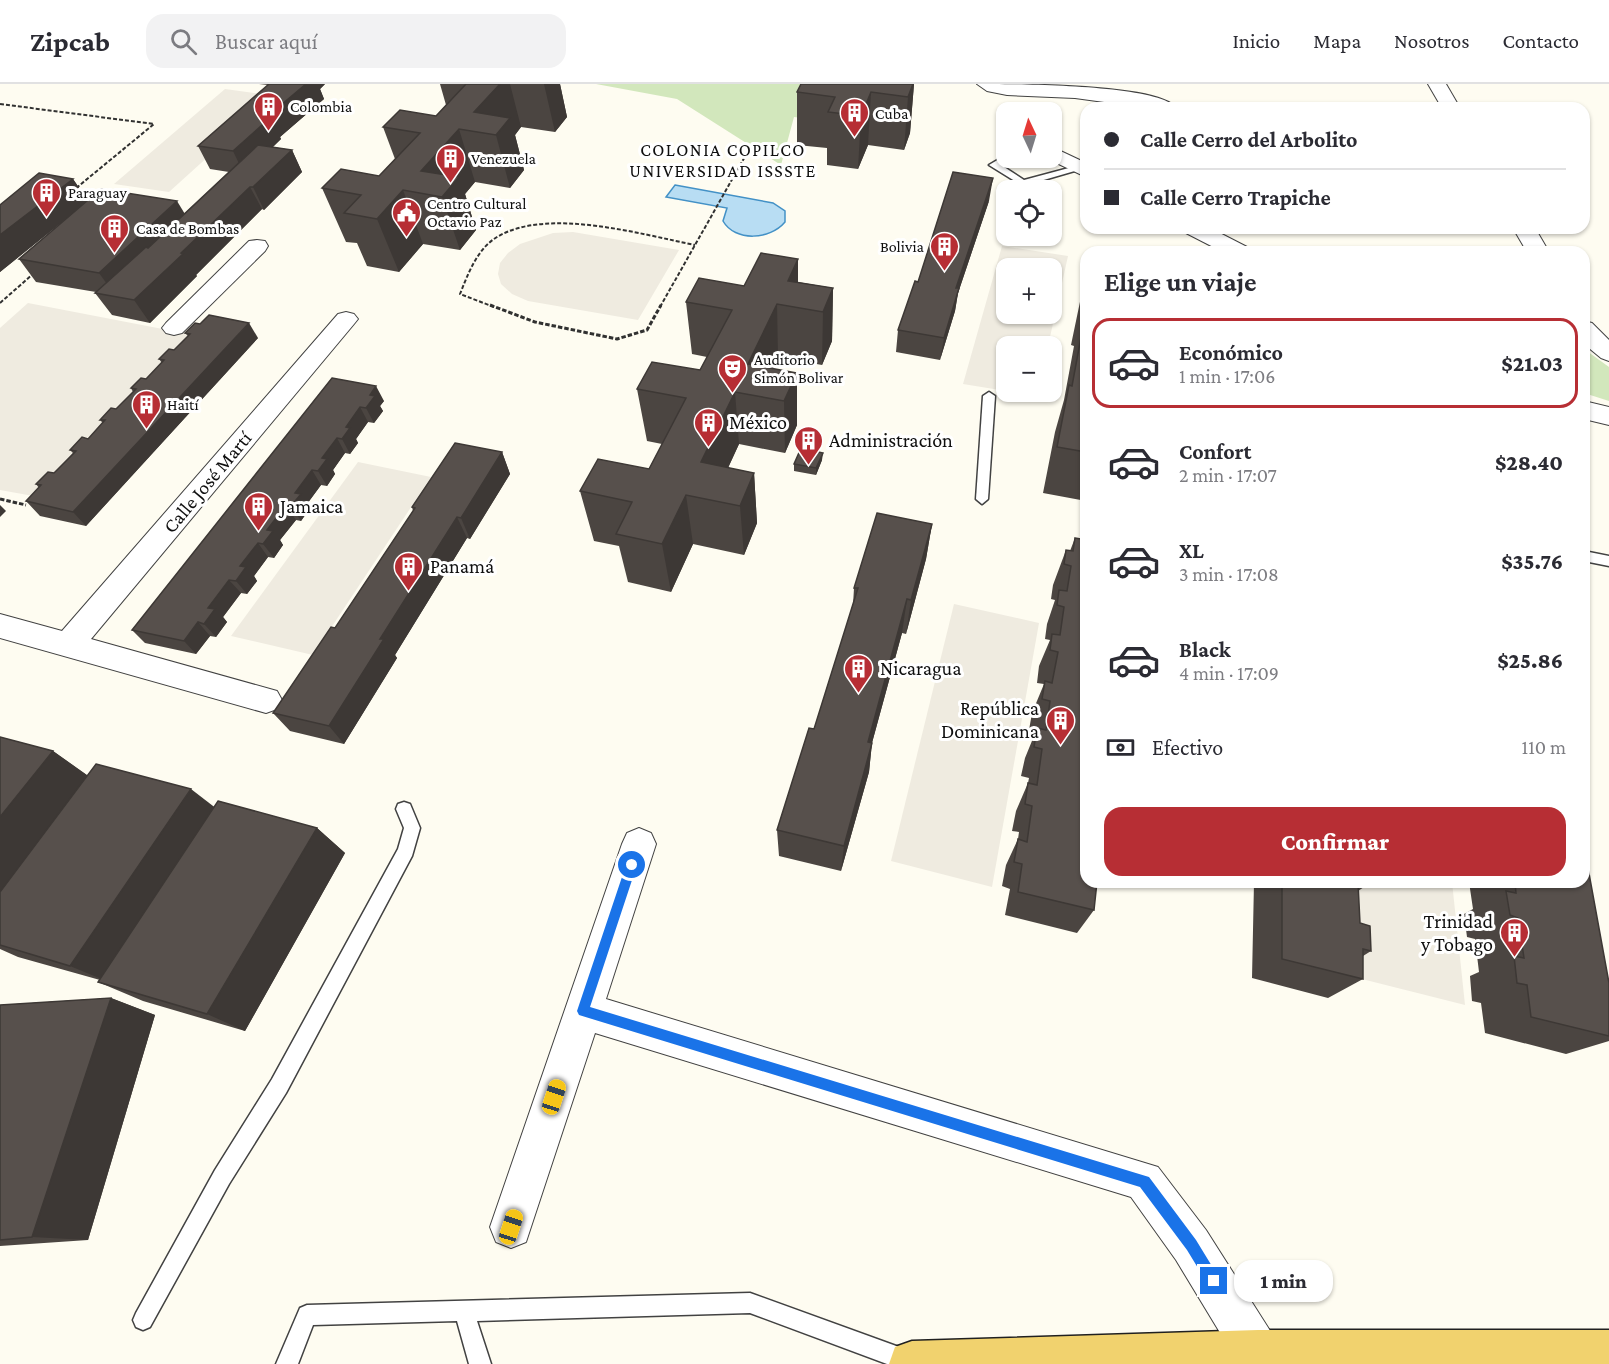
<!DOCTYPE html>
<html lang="es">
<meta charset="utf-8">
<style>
body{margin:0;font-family:"Crimson Pro",serif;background:#f2f2f3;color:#2b2b33;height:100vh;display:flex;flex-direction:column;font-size:22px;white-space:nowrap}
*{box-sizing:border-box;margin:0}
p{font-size:20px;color:#7c7c81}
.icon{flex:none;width:33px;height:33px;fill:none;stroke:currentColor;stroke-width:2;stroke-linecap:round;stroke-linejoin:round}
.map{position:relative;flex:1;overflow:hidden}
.drawer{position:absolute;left:1080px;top:162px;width:510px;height:642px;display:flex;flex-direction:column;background:#fff;border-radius:18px;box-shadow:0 2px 4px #0004}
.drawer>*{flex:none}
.banner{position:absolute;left:1080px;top:18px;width:510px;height:132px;border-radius:18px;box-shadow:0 2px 4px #0004;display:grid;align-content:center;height:132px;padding:0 24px;background:#fff}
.needle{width:39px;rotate:356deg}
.tools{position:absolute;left:996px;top:18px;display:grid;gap:12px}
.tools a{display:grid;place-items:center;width:66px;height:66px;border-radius:12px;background:#fff;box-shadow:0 2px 4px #0004;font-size:30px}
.end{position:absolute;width:27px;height:27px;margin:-14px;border:8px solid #1a73e8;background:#fff;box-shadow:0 0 0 3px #fff}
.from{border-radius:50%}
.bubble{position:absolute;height:42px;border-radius:18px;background:#fff;box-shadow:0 2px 4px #0004;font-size:20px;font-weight:800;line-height:42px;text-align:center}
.car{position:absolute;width:18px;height:36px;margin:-18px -9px;border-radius:8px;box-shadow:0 0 4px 2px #0007;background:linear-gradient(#f5c518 24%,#345 0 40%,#f5c518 0 76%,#345 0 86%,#f5c518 0)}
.banner b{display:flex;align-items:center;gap:21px;height:57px;font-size:22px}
.banner b+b{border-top:2px solid #e1e1e2}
.banner i{width:15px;height:15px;background:#2b2b33}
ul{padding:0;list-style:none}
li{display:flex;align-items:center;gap:18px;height:90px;margin:0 12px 9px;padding:0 12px;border:3px solid transparent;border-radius:18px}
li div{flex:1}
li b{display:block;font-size:22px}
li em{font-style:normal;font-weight:800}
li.on{border-color:#b72e34}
li>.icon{width:54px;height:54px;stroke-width:1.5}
h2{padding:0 24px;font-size:27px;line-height:72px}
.pay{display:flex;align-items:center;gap:15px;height:66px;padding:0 24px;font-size:22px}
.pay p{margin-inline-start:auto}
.button{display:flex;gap:12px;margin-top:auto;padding:12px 24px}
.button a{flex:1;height:69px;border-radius:18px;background:#b72e34;color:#fff;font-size:24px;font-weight:800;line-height:69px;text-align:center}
header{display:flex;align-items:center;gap:36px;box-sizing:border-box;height:84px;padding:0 30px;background:#fff;border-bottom:2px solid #e1e1e2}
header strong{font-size:28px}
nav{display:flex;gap:33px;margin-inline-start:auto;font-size:21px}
.search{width:420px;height:54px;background:#f2f2f3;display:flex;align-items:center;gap:15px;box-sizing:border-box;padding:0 21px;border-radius:18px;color:#7c7c81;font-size:22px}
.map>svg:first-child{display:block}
</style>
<header>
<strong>Zipcab</strong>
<div class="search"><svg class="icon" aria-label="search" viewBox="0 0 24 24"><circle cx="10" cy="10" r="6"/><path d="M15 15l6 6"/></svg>Buscar aquí</div>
<nav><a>Inicio</a><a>Mapa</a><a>Nosotros</a><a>Contacto</a></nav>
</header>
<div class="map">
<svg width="1609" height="1280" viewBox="0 0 1609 1280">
<rect width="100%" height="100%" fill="#fefcf1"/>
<g fill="#d2e7bc">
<polygon points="596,0 842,0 834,38 794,33 781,81 677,15"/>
<polygon points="1584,265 1609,283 1609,317 1584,309"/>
</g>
<g fill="#efebe0" fill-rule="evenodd">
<polygon points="225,5 275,12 169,108 114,100"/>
<polygon points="573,148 679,166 638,236 528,217 512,210 501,200 498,190 500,179 508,169 520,160 553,149"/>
<path d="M1002,162L1068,172L1048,262H1006V307L963,300ZM1052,184V230H1006V184Z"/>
<polygon points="28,219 199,252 50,415 0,406 0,244"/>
<polygon points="358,378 431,393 313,571 231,552"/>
<polygon points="954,520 1039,539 992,803 891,777"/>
<polygon points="1346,798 1452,798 1465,921 1350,892"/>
</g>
<path fill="#b8ddf3" stroke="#4391c6" stroke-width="1.5" d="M675,101L773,119L785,127V138C770,156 735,158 723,137L727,124L666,113Z"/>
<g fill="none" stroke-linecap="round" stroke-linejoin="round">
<defs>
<g id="service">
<polygon points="1006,71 1006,74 1012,74 1001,81 1024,96 1080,81 1085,84 1023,102 989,81"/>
<polygon points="989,308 995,312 988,415 982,420 976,415 983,312"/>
<polygon points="1584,467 1609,472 1609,482 1584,477"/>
<polygon points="404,718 410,720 420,744 412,772 286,1009 229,1100 150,1243 143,1246 136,1243 133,1236 136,1229 215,1086 272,995 398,765 404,744 396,725 398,720"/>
<polygon points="750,1209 910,1267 918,1270 921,1278 920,1280 887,1280 750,1229 477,1237 491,1280 469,1280 457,1237 313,1241 298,1280 276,1280 300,1224 307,1221"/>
</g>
<g id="minor">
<path d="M977,0C1009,0 1160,0 1176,24H1148L1075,14L1007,11L987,7Z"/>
<polygon points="1428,0 1446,0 1460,24 1442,24"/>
<polygon points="1052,63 1086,79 1086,93 1046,74 1052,74"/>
<polygon points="1183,144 1210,144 1247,163 1250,168 1223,168 1186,149"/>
<polygon points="1513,144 1535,144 1549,168 1527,168"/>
<polygon points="257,156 265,157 268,162 265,167 182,249 174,251 166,249 162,244 166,239 249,157"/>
<polygon points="346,228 354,230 358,235 354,240 91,555 277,607 282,616 277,625 266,629 0,554 0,530 62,547 338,230"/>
<polygon points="1584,237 1592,239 1609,256 1609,277 1601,274 1584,260"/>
<polygon points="1584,317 1609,323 1609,341 1584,335"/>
<polygon points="639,744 651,749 656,760 606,915 1158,1083 1206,1146 1274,1253 1280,1269 1276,1280 1239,1280 1176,1176 1131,1113 595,949 526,1158 511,1164 496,1158 490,1143 622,760 627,749"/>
</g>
<polygon id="primary" points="1258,1246 1609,1246 1609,1280 889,1280 895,1263 912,1257"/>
</defs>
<use href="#service" stroke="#424242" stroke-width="3"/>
<use href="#minor" stroke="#424242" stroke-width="2"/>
<use href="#primary" stroke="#202020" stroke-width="3"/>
<g stroke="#313131" stroke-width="2" stroke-dasharray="4 2" stroke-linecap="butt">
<polyline points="0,20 154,40 75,105"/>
<polyline points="80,108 99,111"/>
<polyline points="0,219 33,190"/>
<path d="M494,223L460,210C468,190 477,165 497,153C547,123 640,150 695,161"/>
<polyline points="660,223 747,69"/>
</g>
<g stroke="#313131" stroke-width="3" stroke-dasharray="4.5 2" stroke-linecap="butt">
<polyline points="490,221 535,238 617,255 647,246 661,221"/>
<polyline points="0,415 26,421"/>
</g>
<use href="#service" fill="#fff" fill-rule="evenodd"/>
<use href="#minor" fill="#fff" fill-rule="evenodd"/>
<use href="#primary" fill="#f1d26e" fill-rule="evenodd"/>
</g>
<g fill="#4b4541">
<polygon points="259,0 325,0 320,5 324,15 280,53 281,55 273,63 292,66 302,88 264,126 262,125 196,191 197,192 150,239 112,231 95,209 96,208 36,198 19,175 72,130 0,188 0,121 73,95 88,117 185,129 229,88 210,85 198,62 268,1"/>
<polygon points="440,0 560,0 567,33 555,48 521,43 515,51 524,86 510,104 475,98 465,110 476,146 460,166 423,160 399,188 367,182 357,159 346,158 322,104 379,92 395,75 383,43 436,32 446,21"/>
<polygon points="914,0 910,49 904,66 868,61 858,85 827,81 827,64 797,61 797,8"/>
<polygon points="989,117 958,209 955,227 940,276 896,268 898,246 918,198"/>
<polygon points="1086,195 1086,417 1043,409 1055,348 1064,316 1074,262 1071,261 1081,213"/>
<polygon points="798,198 833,204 832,257 822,281 778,273 773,285 797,289 797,341 785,369 739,360 728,384 754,389 757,439 744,471 693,460 671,508 628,498 619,462 594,457 580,407 649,385 662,360 647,357 637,305 700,286 707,273 692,270 686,218 744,202"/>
<polygon points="185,249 258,254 86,442 40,432 26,417 39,404 36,400 54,389 73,369 70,366 88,355 103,339 100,336 116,325 133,308 131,304 146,295 162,279 159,275 174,266 188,252"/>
<polygon points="332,294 384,317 380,322 383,327 374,339 368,338 356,355 358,359 350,370 345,369 333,386 335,390 327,402 321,401 307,420 310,424 301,437 296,436 280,456 283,461 274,474 268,473 254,492 257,497 247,510 241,509 223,533 227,538 216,553 210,552 196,570 145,559 132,546"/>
<polygon points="502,368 510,390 470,455 467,454 395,571 397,574 344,660 290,647 273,629 335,544 413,427 412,423"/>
<polygon points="822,376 816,391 794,387 794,380"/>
<polygon points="932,440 926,475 906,550 902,549 872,659 869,688 841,787 779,772 777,746 814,645 853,521 854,504"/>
<polygon points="1075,454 1094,826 1077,849 1005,831 1010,805 1002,802 1006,781 1018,755 1019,748 1012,747 1016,727 1028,699 1029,694 1021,692 1025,674 1036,647 1029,646 1032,629 1044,600 1037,599 1039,582 1050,556 1045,555 1047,540 1055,516 1051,515 1053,501 1066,466 1070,467"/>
<polygon points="0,653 53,667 88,692 214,723 317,744 345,769 245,947 143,917 98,898 100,896 18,873 0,865"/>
<polygon points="1254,798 1367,798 1367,801 1358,807 1360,839 1371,867 1363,872 1363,895 1328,914 1252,894"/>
<polygon points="1469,798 1584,798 1609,899 1609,957 1566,970 1485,949 1481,919 1472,917 1470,892 1479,888 1475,855 1467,853 1464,830 1473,825"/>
<polygon points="111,914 155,931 88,1156 0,1162 0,921"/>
</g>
<g fill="#3d3835">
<polygon points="306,0 325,0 320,5 324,15 280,53 281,55 244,90 233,67 268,32"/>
<polygon points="500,0 510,0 521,43 515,51 524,86 510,104 496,51 474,28"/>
<polygon points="544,0 560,0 567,33 555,48"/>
<polygon points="913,0 914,0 910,49 904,66 908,13"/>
<polygon points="871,8 868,61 858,85 861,32"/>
<polygon points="459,45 475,98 465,110 476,146 460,166 442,113 421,87"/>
<polygon points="292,66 302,88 264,126 253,103"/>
<polygon points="993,94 989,117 958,209 955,227 940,276 944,254 956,204"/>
<polygon points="73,95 88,117 0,188 0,151"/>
<polygon points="250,103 262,125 196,191 197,192 150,239 134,216 181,169"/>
<polygon points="403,106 423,160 399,188 377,135"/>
<polygon points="177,117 191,140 115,211 99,189"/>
<polygon points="798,175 798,224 788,197"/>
<polygon points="833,204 832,257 822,281 823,228"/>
<polygon points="777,220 778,273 760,313 748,280"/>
<polygon points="249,239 258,254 86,442 73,428"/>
<polygon points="797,289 797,341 785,369 784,317"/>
<polygon points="376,302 384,317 380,322 383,327 374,339 366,324 370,311"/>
<polygon points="735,308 739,360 713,416 701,378"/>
<polygon points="360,323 368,338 356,355 358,359 350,370 342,355 346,343"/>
<polygon points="337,354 345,369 333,386 335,390 327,402 318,387 322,374"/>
<polygon points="502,368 510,390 470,455 461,434"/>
<polygon points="823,369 822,376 816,391 816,384"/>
<polygon points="312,386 321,401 307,420 310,424 301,437 291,422 295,409"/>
<polygon points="754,389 757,439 744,471 740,422"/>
<polygon points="686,411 693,460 671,508 662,460"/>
<polygon points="0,421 6,427 0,433"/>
<polygon points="286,421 296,436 280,456 283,461 274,474 263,460 267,446"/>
<polygon points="457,433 467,454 395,571 397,574 344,660 329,642 380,555"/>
<polygon points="932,440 926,475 906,550 911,516"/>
<polygon points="258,459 268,473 254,492 257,497 247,510 236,497 240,482"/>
<polygon points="229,496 241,509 223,533 227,538 216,553 204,540 208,524"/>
<polygon points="907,515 902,549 870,666 872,659 869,688 841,787 844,762 868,658"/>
<polygon points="198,538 210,552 196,570 184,557"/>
<polygon points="53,667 94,696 0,821 0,733"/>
<polygon points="191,705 226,732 116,901 70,882"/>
<polygon points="317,744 345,769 245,947 207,930"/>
<polygon points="111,914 155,931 88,1156 32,1153"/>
</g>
<g fill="#57504c" stroke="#3d3835" stroke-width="1.5">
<polygon points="269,0 306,0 268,32 271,33 233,67 198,62"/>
<polygon points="466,0 500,0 474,28 510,34 496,51 459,45 421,87 459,93 442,113 403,106 377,135 344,129 361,111 322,104 341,85 379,92 420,49 383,43 400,26 436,32"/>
<polygon points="801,0 913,0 908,13 871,8 861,32 828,28 835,13 797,8"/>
<polygon points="258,61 292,66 253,103 250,103 181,169 183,170 134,216 95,209 146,163 148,164"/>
<polygon points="953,88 993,94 956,204 959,204 944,254 898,246 915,197 918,198"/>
<polygon points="39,89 73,95 0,151 0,121"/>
<polygon points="101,105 177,117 99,189 19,175"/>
<polygon points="1094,165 1111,168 1094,168"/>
<polygon points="761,169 798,175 788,197 833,204 823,228 777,220 748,280 797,289 784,317 735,308 701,378 754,389 740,422 686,411 662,460 616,450 632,418 580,407 598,375 649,385 686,314 637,305 652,278 700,286 732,226 686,218 699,194 744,202"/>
<polygon points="1086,226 1086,368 1057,363 1069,301 1072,302"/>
<polygon points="209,231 249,239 73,428 26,417 41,401 36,400 48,388 54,389 76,367 70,366 82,353 88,355 105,336 100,336 111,324 116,325 136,305 131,304 141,294 146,295 164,276 159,275 169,265 174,266 190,250 185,249 195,239 200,240"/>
<polygon points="332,294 376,302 370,311 375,312 366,324 360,323 346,343 350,344 342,355 337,354 322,374 327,375 318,387 312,386 295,409 301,410 291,422 286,421 267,446 273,447 263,460 258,459 240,482 246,483 236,497 229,496 208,524 215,525 204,540 198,538 184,557 132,546"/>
<polygon points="455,359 502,368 461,434 457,433 380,555 384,555 329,642 273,629 331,543 335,544 415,424 412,423"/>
<polygon points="801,364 823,369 816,384 794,380"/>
<polygon points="877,429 932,440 911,516 907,515 868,658 872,659 844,762 777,746 809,644 814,645 858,504 854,504"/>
<polygon points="1075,454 1086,456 1086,798 1097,798 1094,826 1018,808 1022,780 1014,778 1018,755 1027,758 1032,722 1025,720 1028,699 1037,701 1042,665 1034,663 1037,644 1046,646 1050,617 1042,615 1045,597 1052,599 1058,568 1050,566 1052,550 1060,551 1064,523 1057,521 1059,506 1067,507 1071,482 1064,480 1066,466 1073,467"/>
<polygon points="0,653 53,667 0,733"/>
<polygon points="96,680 191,705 70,882 0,861 0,808"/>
<polygon points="218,717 317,744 207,930 98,898"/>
<polygon points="1584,762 1609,899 1609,952 1531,933 1527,901 1517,899 1514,872 1524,874 1518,834 1510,831 1506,807 1516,809 1515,798 1584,798"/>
<polygon points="1282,798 1367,798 1367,801 1358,799 1360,839 1370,842 1371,867 1363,865 1363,895 1282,875"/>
<polygon points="111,914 32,1153 0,1156 0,921"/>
</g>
<polygon fill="#1a73e8" points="632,776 637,781 590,923 1149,1093 1196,1156 1218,1192 1220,1197 1218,1202 1214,1204 1209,1202 1187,1166 1140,1103 579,931 577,927 626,781"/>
<defs>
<symbol id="building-pin" viewBox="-11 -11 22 30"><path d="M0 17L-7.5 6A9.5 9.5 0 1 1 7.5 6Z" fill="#b72e34" stroke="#fff"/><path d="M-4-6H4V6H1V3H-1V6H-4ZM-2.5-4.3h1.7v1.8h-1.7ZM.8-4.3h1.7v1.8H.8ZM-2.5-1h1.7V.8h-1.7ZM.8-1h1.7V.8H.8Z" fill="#fff"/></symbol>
<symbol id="civic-pin" viewBox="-11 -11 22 30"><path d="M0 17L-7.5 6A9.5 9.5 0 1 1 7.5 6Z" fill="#b72e34" stroke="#fff"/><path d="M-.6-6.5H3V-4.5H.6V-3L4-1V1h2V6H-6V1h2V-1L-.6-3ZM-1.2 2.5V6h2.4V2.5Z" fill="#fff"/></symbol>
<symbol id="theatre-pin" viewBox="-11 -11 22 30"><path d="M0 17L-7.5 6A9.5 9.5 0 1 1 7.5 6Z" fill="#b72e34" stroke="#fff"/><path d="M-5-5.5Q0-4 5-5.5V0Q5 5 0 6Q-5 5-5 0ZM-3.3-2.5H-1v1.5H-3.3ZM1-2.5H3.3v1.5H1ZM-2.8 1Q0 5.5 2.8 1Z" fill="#fff"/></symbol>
</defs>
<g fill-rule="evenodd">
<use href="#building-pin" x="252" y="6" width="33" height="45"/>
<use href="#building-pin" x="838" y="12" width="33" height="45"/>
<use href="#building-pin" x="434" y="58" width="33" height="45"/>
<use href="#building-pin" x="30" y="92" width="33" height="45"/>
<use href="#civic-pin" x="390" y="112" width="33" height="45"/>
<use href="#building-pin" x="98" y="128" width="33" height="45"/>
<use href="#building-pin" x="928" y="146" width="33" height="45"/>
<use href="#theatre-pin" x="716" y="268" width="33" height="45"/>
<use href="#building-pin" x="130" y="304" width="33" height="45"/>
<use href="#building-pin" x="692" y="322" width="33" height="45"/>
<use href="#building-pin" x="792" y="340" width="33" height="45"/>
<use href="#building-pin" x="242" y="406" width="33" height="45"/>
<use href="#building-pin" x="392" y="466" width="33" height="45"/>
<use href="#building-pin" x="842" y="568" width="33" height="45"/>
<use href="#building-pin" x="1044" y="620" width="33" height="45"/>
<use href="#building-pin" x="1498" y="832" width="33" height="45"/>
</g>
<g text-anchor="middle" stroke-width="6" stroke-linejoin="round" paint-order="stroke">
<g font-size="16" fill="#0f0f0f" stroke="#fff" text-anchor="start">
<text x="290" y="28">Colombia</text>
<text x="875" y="35">Cuba</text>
<text x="471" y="80">Venezuela</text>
<text x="68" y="114">Paraguay</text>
<text x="427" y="125">Centro Cultural<tspan x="427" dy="18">Octavio Paz</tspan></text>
<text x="136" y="150">Casa de Bombas</text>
<text x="924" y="168" text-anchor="end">Bolivia</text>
<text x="754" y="281">Auditorio<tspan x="754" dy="18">Simón Bolivar</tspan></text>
<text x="167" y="326">Haití</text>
</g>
<g font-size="18" letter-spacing="1.5" fill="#0f0f0f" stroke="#fff">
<text x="723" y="72">COLONIA COPILCO<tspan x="723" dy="21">UNIVERSIDAD ISSSTE</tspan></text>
</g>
<g font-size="20" fill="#0f0f0f" stroke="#fff" text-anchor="start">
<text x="729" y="345">México</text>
<text x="829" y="363">Administración</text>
<text x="280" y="429">Jamaica</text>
<text x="430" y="489">Panamá</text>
<text x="880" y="591">Nicaragua</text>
<text x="1039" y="631" text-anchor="end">República<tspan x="1039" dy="23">Dominicana</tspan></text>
<text x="1493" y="844" text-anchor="end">Trinidad<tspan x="1493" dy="23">y Tobago</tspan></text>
</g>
<g font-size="20" fill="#0f0f0f" stroke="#fff">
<text transform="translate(207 398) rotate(-50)" y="7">Calle José Martí</text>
</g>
</g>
</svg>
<div class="tools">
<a><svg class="needle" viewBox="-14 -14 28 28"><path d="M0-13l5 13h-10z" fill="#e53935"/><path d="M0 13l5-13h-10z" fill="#7c7c81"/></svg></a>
<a><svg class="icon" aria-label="locate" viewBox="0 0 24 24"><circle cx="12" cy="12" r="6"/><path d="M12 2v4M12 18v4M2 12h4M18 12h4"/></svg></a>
<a>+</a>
<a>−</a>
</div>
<i class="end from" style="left:632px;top:781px"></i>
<i class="end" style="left:1214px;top:1197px"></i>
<div class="bubble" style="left:1234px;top:1176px;width:99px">1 min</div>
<i class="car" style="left:554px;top:1013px;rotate:18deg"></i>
<i class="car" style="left:511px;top:1143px;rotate:18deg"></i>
<div class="banner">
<b><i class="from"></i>Calle Cerro del Arbolito</b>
<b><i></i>Calle Cerro Trapiche</b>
</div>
<section class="drawer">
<h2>Elige un viaje</h2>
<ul>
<li class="on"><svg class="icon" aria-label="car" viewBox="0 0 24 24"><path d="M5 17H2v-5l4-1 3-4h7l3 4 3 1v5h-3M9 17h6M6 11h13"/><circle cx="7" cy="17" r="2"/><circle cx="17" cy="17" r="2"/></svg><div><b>Económico</b><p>1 min · 17:06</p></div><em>$21.03</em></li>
<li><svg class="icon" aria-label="car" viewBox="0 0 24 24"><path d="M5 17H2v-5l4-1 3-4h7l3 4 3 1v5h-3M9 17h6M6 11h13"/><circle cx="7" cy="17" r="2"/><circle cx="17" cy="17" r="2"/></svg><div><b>Confort</b><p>2 min · 17:07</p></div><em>$28.40</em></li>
<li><svg class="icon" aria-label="car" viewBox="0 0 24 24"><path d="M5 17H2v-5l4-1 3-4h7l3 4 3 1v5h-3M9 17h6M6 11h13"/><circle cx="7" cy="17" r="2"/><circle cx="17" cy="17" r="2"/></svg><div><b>XL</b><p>3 min · 17:08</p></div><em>$35.76</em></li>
<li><svg class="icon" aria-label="car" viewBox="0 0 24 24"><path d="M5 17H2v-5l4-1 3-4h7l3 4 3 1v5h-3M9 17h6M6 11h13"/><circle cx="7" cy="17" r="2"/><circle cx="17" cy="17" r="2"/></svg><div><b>Black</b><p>4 min · 17:09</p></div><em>$25.86</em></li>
</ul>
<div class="pay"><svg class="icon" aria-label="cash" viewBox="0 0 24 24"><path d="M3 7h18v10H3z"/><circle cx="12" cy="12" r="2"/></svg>Efectivo<p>110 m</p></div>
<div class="button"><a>Confirmar</a></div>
</section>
</div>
